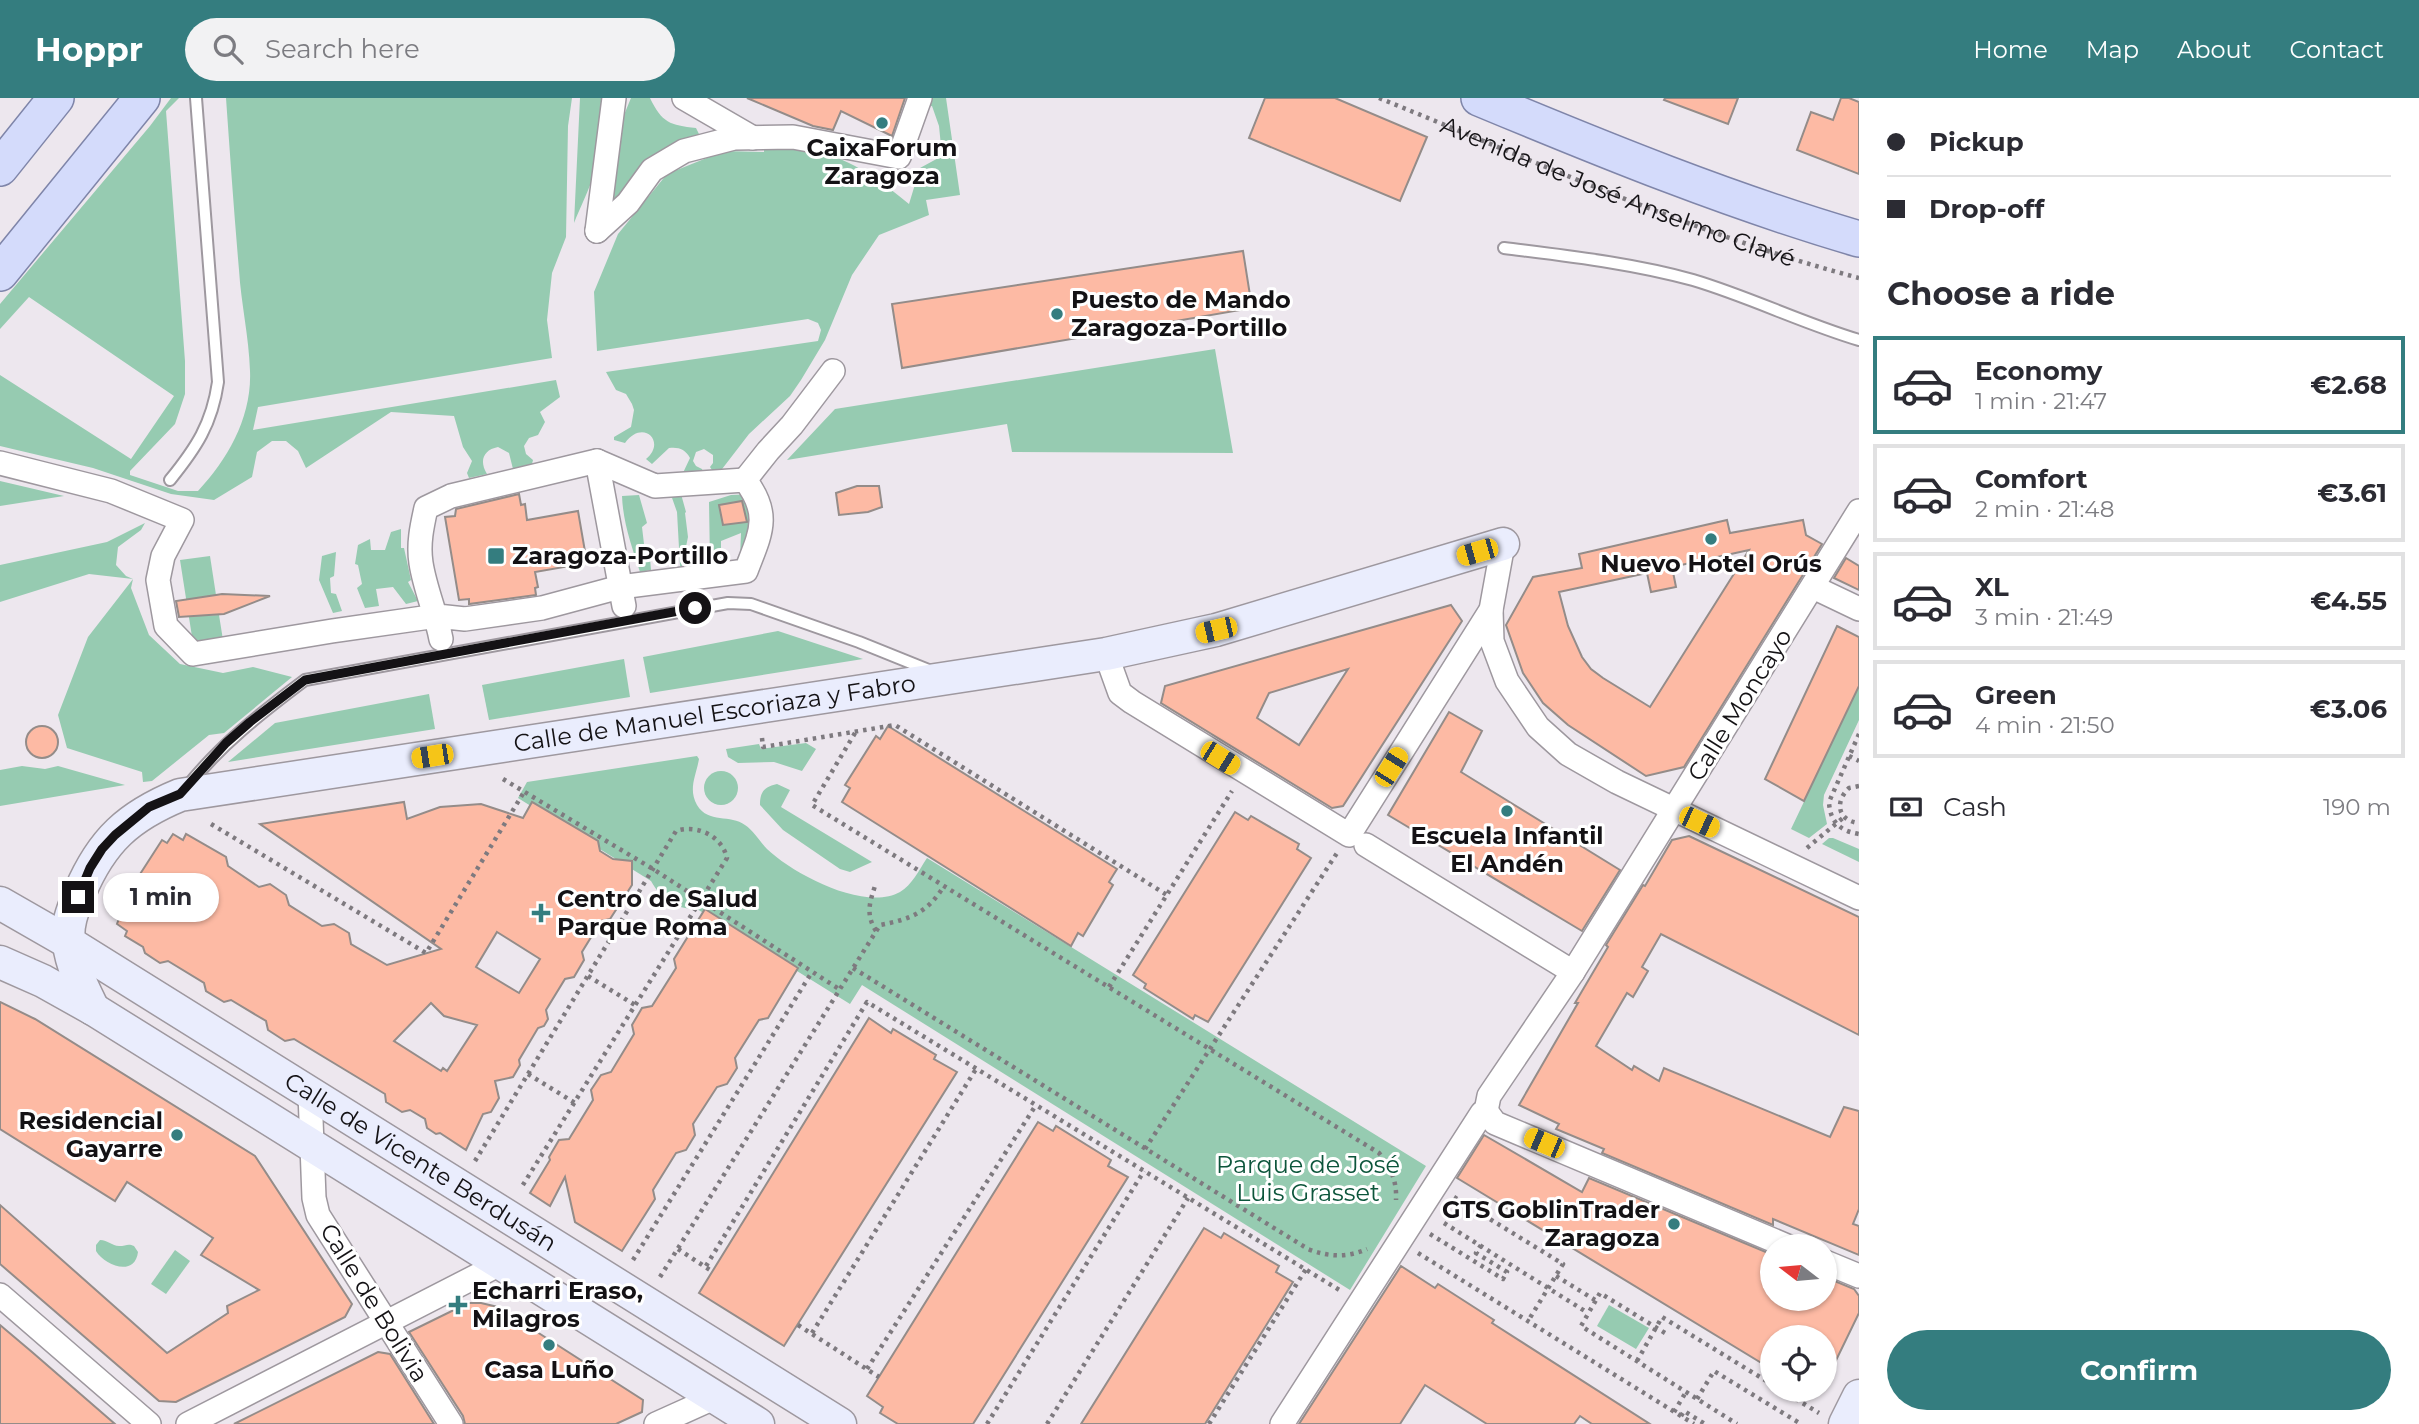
<!DOCTYPE html>
<meta charset="utf-8">
<style>
body{margin:0;font-family:Montserrat,sans-serif;background:#f2f2f3;color:#2b2b33;height:100vh;display:flex;flex-direction:column;font-size:26px;white-space:nowrap}
*{box-sizing:border-box;margin:0}
p{font-size:23px;color:#7c7c81}
.icon{flex:none;width:38px;height:38px;fill:none;stroke:currentColor;stroke-width:2;stroke-linecap:round;stroke-linejoin:round}
.map{position:relative;flex:1;overflow:hidden}
.details{display:flex;flex-direction:column;background:#fff;width:560px}
.details>*{flex:none}
.guide{display:grid;align-content:center;height:154px;padding:0 28px;background:#fff}
.needle{width:46px;rotate:286deg}
.buttons{position:absolute;left:1760px;top:1136px;display:grid;gap:14px}
.buttons a{display:grid;place-items:center;width:77px;height:77px;border-radius:50%;background:#fff;box-shadow:0 2px 5px #0004;font-size:35px}
.end{position:absolute;width:32px;height:32px;margin:-16px;border:9px solid #141215;background:#fff;box-shadow:0 0 0 4px #fff}
.from{border-radius:50%}
.bubble{position:absolute;height:49px;border-radius:24px;background:#fff;box-shadow:0 2px 5px #0004;font-size:23px;font-weight:700;line-height:49px;text-align:center}
.car{position:absolute;width:21px;height:42px;margin:-21px -10px;border-radius:9px;box-shadow:0 0 5px 2px #0007;background:linear-gradient(#f5c518 24%,#345 0 40%,#f5c518 0 76%,#345 0 86%,#f5c518 0)}
.guide b{display:flex;align-items:center;gap:24px;height:66px;font-size:26px}
.guide b+b{border-top:2px solid #e1e1e2}
.guide i{width:18px;height:18px;background:#2b2b33}
ul{padding:0;list-style:none}
li{display:flex;align-items:center;gap:21px;height:98px;margin:0 14px 10px;padding:0 14px;border:4px solid #e1e1e2;border-radius:0px}
li div{flex:1}
li b{display:block;font-size:26px}
li em{font-style:normal;font-weight:700}
li.on{border-color:#347d7f}
li>.icon{width:63px;height:63px;stroke-width:1.5}
h2{padding:0 28px;font-size:32px;line-height:84px}
.pay{display:flex;align-items:center;gap:18px;height:77px;padding:0 28px;font-size:26px}
.pay p{margin-inline-start:auto}
.primary-button{display:flex;gap:14px;margin-top:auto;padding:14px 28px}
.primary-button a{flex:1;height:80px;border-radius:42px;background:#347d7f;color:#fff;font-size:28px;font-weight:700;line-height:80px;text-align:center}
header{display:flex;align-items:center;gap:42px;box-sizing:border-box;height:98px;padding:0 35px;background:#347d7f;color:#fff}
header strong{font-size:33px}
nav{display:flex;gap:38px;margin-inline-start:auto;font-size:24px}
.search{width:490px;height:63px;background:#f2f2f3;display:flex;align-items:center;gap:18px;box-sizing:border-box;padding:0 24px;border-radius:38px;color:#7c7c81;font-size:26px}
main{display:flex;flex:1;min-height:0}
.map>svg:first-child{display:block}
</style>
<header>
<strong>Hoppr</strong>
<div class="search"><svg class="icon" aria-label="search" viewBox="0 0 24 24"><circle cx="10" cy="10" r="6"/><path d="M15 15l6 6"/></svg>Search here</div>
<nav><a>Home</a><a>Map</a><a>About</a><a>Contact</a></nav>
</header>
<main>
<div class="map">
<svg width="1859" height="1326" viewBox="0 0 1859 1326">
<rect width="100%" height="100%" fill="#ede7ee"/>
<g fill="#96cbb1">
<path d="M171,0H179L166,13L185,263V296L175,326L130,373V377L178,393H198C228,361 252,319 250,273C249,239 241,205 239,172C234,114 230,57 226,0H572L568,28L566,139L552,175L547,222L552,260L258,309L253,332L556,282L560,299L540,314L545,324L538,337L529,340L524,348L526,356L533,362L531,370L513,371L509,355L498,349C483,352 479,363 487,376L469,380L467,375L472,363L463,349L454,318L391,314L306,370L298,353L286,343H272L257,354L252,379L214,402L171,396L93,370L0,348V277L131,361L174,298L29,199L0,231V206L150,28Z"/>
<path d="M580,0H602C603,7 605,15 605,22C606,57 587,94 574,125Z"/>
<path d="M631,0H650C662,25 670,27 696,30L699,36L617,103L613,100L619,29Z"/>
<path d="M929,0H946L960,97L926,102L929,117L879,137L852,177L825,242L801,282L790,298L749,336L719,375H714L710,369L713,365V357L704,351L696,354L693,363L696,368L702,371L704,377H682L690,360C685,351 679,349 669,350L652,366L646,361C667,344 643,320 625,345L614,342V339L631,329L634,312L632,306L626,296L616,292L606,274L818,243L821,232L818,225L808,221L597,253L594,194L618,136L667,76L724,53L764,54V48C779,49 794,50 808,52C846,57 880,82 909,106L920,70L942,58L939,28L932,8L926,9Z"/>
<polygon points="1215,251 1233,355 1012,354 1007,326 787,362 835,311"/>
<polygon points="0,383 64,398 0,408"/>
<polygon points="681,396 686,414 685,415 688,439 682,468 680,468 677,414 671,397"/>
<polygon points="754,396 761,428 758,440 754,439 750,459 740,460 741,435 721,443 721,463 710,464 709,404 731,397"/>
<path d="M639,397L647,425L642,429L644,446L649,447L651,472L640,474C632,449 623,425 622,398Z"/>
<polygon points="145,425 141,432 118,449 116,467 126,478 133,481 131,490 149,537 180,566 223,575 253,569 292,579 224,635 209,637 152,683 143,684 142,674 67,650 58,617 88,539 133,481 89,476 0,504 0,467 107,444"/>
<polygon points="401,431 401,450 404,450 411,482 408,484 418,503 406,506 393,489 376,491 379,508 365,510 357,490 362,486 358,467 355,466 358,447 370,441 371,452 385,452 391,434"/>
<polygon points="336,454 334,478 330,480 331,495 336,496 342,513 333,515 319,482 322,458"/>
<polygon points="210,458 216,497 194,515 204,518 219,517 223,542 193,545 180,462"/>
<polygon points="778,533 863,561 650,595 643,559"/>
<polygon points="624,561 630,599 489,622 482,587"/>
<polygon points="1859,588 1859,622 1824,697 1823,707 1827,726 1809,740 1791,731"/>
<polygon points="429,596 435,631 228,664 275,625"/>
<polygon points="806,645 816,651 802,673 774,664 738,665 728,659 726,651 759,646 761,651"/>
<path d="M697,658L699,661C696,678 688,691 697,707C708,726 731,716 745,727C754,733 760,744 767,751C793,776 865,814 900,794C912,787 919,772 927,760L1426,1068L1350,1192L862,887L850,906L697,811C674,811 662,802 651,783L518,700L527,684Z"/>
<polygon points="22,668 45,671 58,668 125,687 0,708 0,672"/>
<circle cx="721" cy="690" r="17"/>
<path d="M777,686L790,692L781,709L872,764L850,774L840,771L783,732L760,707C760,694 764,689 777,686Z"/>
<polygon points="1829,740 1833,740 1859,751 1859,764 1822,746"/>
<path d="M100,1142C108,1142 112,1148 119,1148C126,1148 128,1145 134,1148L138,1154C135,1179 105,1168 96,1153V1147Z"/>
<polygon points="175,1152 190,1163 166,1196 151,1186"/>
<polygon points="1609,1207 1649,1230 1636,1251 1597,1228"/>
</g>
<g fill="#fdbaa4" stroke="#948c89" stroke-width="2" fill-rule="evenodd">
<polygon points="747,0 905,0 892,38 841,13 833,32 813,28"/>
<polygon points="1265,0 1335,0 1427,39 1400,103 1249,40"/>
<polygon points="1665,0 1738,0 1728,26 1664,2"/>
<polygon points="1841,0 1849,0 1859,4 1859,76 1797,52 1811,14 1833,22"/>
<polygon points="1243,153 1252,210 902,270 892,206"/>
<polygon points="857,388 879,388 882,409 868,414 839,417 836,395"/>
<polygon points="519,396 521,407 525,406 527,422 578,413 587,465 535,474 538,489 535,490 536,497 469,506 469,501 459,502 445,419 455,418 456,411"/>
<polygon points="742,403 747,424 723,427 719,407"/>
<path d="M1727,422L1730,435L1803,422L1806,437L1822,446L1684,669L1646,678L1568,627L1543,605L1523,575L1506,527L1533,479L1582,470L1579,456ZM1749,452L1650,609L1603,580L1591,571L1582,559L1568,528L1559,494L1647,475L1651,494L1676,489L1672,469Z"/>
<polygon points="1846,460 1859,468 1859,492 1834,480"/>
<polygon points="216,497 222,496 270,498 224,516 179,519 176,503"/>
<path d="M1451,507L1462,523L1343,708L1332,710L1161,605L1165,588ZM1348,571L1299,647L1257,620L1269,595Z"/>
<polygon points="1837,528 1859,539 1859,588 1804,703 1765,681"/>
<polygon points="1449,614 1482,633 1461,674 1620,772 1582,833 1388,717"/>
<circle cx="42" cy="644" r="16"/>
<polygon points="888,628 1117,771 1109,784 1113,787 1083,838 1078,835 1071,848 842,704 850,690 845,687 876,638 880,641"/>
<path d="M404,704L407,721L440,709L481,706L523,720L532,704L598,743L600,753L613,761L632,763V787L610,821L601,823L582,854L584,862L574,879L565,881L546,912L548,921L544,928L538,930L519,962L520,967L513,979L495,983L499,1000L491,1014L483,1016L466,1052L440,1035L436,1036L427,1030L425,1021L410,1012L402,1014L386,1004L385,996L294,941L285,943L268,932L266,923L231,902L224,904L206,893L204,885L168,863L160,865L145,855L143,849L125,838L127,833L117,826L120,818L115,815L162,742L167,745L173,736L183,742L186,736L226,759L228,768L259,789L270,786L286,797L289,807L322,828L334,826L349,835L351,846L387,867L441,851L260,726ZM497,834L540,861L519,895L476,869ZM431,905L444,918L477,927L447,973L443,970L441,973L394,943Z"/>
<polygon points="1235,714 1248,722 1251,718 1299,746 1297,751 1311,760 1208,924 1195,917 1193,921 1144,890 1146,886 1133,877"/>
<polygon points="1689,738 1859,819 1859,937 1661,836 1642,869 1648,873 1633,899 1627,895 1596,948 1632,972 1634,968 1659,983 1664,970 1830,1039 1844,1009 1859,1013 1859,1111 1853,1126 1859,1128 1859,1157 1773,1121 1773,1127 1602,1055 1604,1051 1556,1031 1559,1026 1519,1007 1578,905 1575,905 1608,849 1606,847 1643,787 1645,788 1672,742"/>
<polygon points="705,811 798,870 768,920 759,922 735,960 737,970 727,986 717,989 693,1026 695,1037 686,1052 676,1055 653,1092 655,1101 622,1153 575,1124 565,1079 550,1108 530,1095 550,1062 549,1059 559,1042 569,1041 593,1002 591,992 601,977 611,974 634,936 632,927 642,910 652,908 676,870 674,861"/>
<polygon points="0,904 35,921 255,1058 352,1206 345,1219 176,1304 159,1303 0,1166 0,1107 167,1255 228,1215 227,1208 259,1192 201,1157 213,1140 127,1084 115,1103 0,1031"/>
<polygon points="869,920 891,935 893,931 936,957 934,961 957,974 784,1248 699,1195"/>
<polygon points="1038,1024 1053,1033 1056,1028 1111,1062 1108,1068 1128,1079 973,1326 898,1326 880,1315 883,1309 867,1298"/>
<polygon points="1484,1037 1582,1094 1589,1080 1773,1157 1773,1200 1825,1200 1825,1179 1854,1191 1859,1198 1859,1215 1825,1285 1825,1239 1773,1239 1773,1272 1457,1080"/>
<polygon points="1204,1130 1221,1140 1224,1135 1279,1168 1276,1174 1293,1184 1205,1326 1081,1326"/>
<polygon points="1401,1168 1435,1190 1438,1186 1494,1222 1492,1225 1650,1326 1592,1326 1580,1318 1574,1326 1487,1326 1425,1287 1400,1326 1299,1326"/>
<polygon points="468,1205 481,1205 498,1209 643,1302 642,1314 616,1326 465,1326 463,1318 409,1234"/>
<polygon points="0,1227 32,1254 115,1326 0,1326"/>
<polygon points="378,1254 390,1256 434,1326 234,1326"/>
</g>
<g fill="none" stroke-linecap="round" stroke-linejoin="round">
<defs>
<g id="lane">
<path d="M1504,150C1567,158 1632,165 1693,182C1750,199 1802,225 1859,242"/>
<path d="M170,382C196,350 212,326 218,284L196,0"/>
<path d="M186,690C220,647 261,615 305,582L728,505L751,506L859,544L931,573"/>
</g>
<g id="street">
<polyline points="684,0 753,40"/>
<polyline points="597,133 628,105 652,72 684,53 734,40 793,39 899,59 920,0"/>
<polyline points="597,133 614,0"/>
<polyline points="597,363 624,508"/>
<path d="M0,365L111,393L182,422L163,458L158,482L166,528L193,556L332,533L437,518L465,521L542,510L620,489L746,473C760,436 772,417 745,382L655,388L597,363L451,398L426,410C422,428 418,446 421,465C425,491 436,515 441,541"/>
<polyline points="745,382 768,353 792,327 833,273"/>
<polyline points="1813,489 1859,511"/>
<polyline points="1491,512 1492,543 1507,583 1538,629 1568,656 1617,684 1859,800"/>
<polyline points="1106,556 1120,595 1132,604 1349,737 1491,512 1503,446"/>
<polyline points="1366,747 1573,874"/>
<polyline points="310,995 314,1100 318,1117 451,1326"/>
<polyline points="1486,1013 1489,998 1573,874 1859,413"/>
<polyline points="1486,1013 1495,1025 1787,1148"/>
<polyline points="1825,1164 1859,1178"/>
<polyline points="0,1197 149,1326"/>
<polyline points="188,1326 500,1166"/>
<polyline points="656,1326 716,1299"/>
<polyline points="1282,1326 1482,1015 1486,1013"/>
</g>
<g id="secondary">
<path id="s2" d="M0,805L68,844L840,1326"/>
<polyline points="0,864 43,883 93,911 758,1326"/>
<path id="s3" d="M93,911C83,890 72,869 69,846C66,827 73,811 80,794C102,742 129,718 180,697L1106,556L1216,532L1503,446"/>
<polyline points="1845,1326 1859,1298"/>
</g>
<g id="primary">
<path d="M1479,0C1604,52 1729,103 1859,141"/>
<polyline points="0,70 56,0"/>
<polyline points="0,175 142,0"/>
</g>
</defs>
<use href="#lane" stroke="#9e989f" stroke-width="14"/>
<use href="#street" stroke="#9e989f" stroke-width="26"/>
<use href="#secondary" stroke="#9e989f" stroke-width="35"/>
<use href="#primary" stroke="#7f85a9" stroke-width="38"/>
<g stroke="#7e7a7f" stroke-width="4.5" stroke-dasharray="3.5 5" stroke-linecap="butt">
<path id="s1" d="M1379,0C1535,63 1696,137 1859,180"/>
<path d="M855,635L812,707L1379,1055C1391,1070 1397,1083 1396,1102"/>
<path d="M1859,636L1829,704C1830,724 1840,733 1859,736"/>
<polyline points="762,640 763,649 895,627 1167,797"/>
<polyline points="1849,658 1859,663"/>
<polyline points="503,681 653,771 839,891"/>
<path d="M1859,688L1849,690C1834,704 1838,723 1859,725"/>
<polyline points="211,726 426,855 524,694"/>
<polyline points="1807,750 1844,719"/>
<path d="M876,833C865,816 870,803 876,785"/>
<path d="M853,870L1308,1151C1329,1159 1346,1160 1367,1151"/>
<polyline points="588,878 635,907"/>
<polyline points="1109,889 1232,693"/>
<polyline points="528,976 575,1005"/>
<polyline points="1145,1051 1337,755"/>
<path d="M475,1063L676,733C697,726 722,738 727,760L521,1090"/>
<polyline points="1454,1099 1563,1166 1528,1223"/>
<polyline points="1444,1125 1588,1215"/>
<polyline points="1430,1136 1503,1181 1507,1174 1476,1155 1481,1147"/>
<polyline points="678,1151 713,1174"/>
<polyline points="1418,1155 1694,1326"/>
<polyline points="633,1162 812,874"/>
<polyline points="706,1168 867,904 1341,1193"/>
<polyline points="1556,1178 1595,1202"/>
<path d="M660,1179L880,827C911,821 927,815 944,788"/>
<polyline points="798,1227 879,1279"/>
<polyline points="812,1235 976,971"/>
<polyline points="1665,1235 1600,1195 1581,1228 1737,1326"/>
<polyline points="1637,1263 1662,1219 1773,1287"/>
<polyline points="867,1271 1036,1007"/>
<polyline points="1781,1292 1819,1315"/>
<polyline points="1697,1301 1714,1273 1801,1326"/>
<polyline points="1674,1314 1686,1294"/>
<polyline points="1681,1318 1684,1313 1705,1326"/>
<polyline points="987,1326 1144,1073"/>
<polyline points="1047,1326 1188,1100"/>
<polyline points="1209,1326 1306,1171"/>
</g>
<use href="#lane" stroke="#fff" stroke-width="10"/>
<use href="#street" stroke="#fff" stroke-width="23"/>
<use href="#secondary" stroke="#eaedfd" stroke-width="32"/>
<use href="#primary" stroke="#d4dbfb" stroke-width="35"/>
</g>
<g fill="none" stroke-linecap="round" stroke-linejoin="round">
<polyline stroke="#141215" stroke-width="9" points="78,799 90,770 102,751 115,737 149,709 180,696 226,645 250,624 305,582 695,510"/>
</g>
<g fill="#347d7f" stroke="#fff" stroke-width="2.5">
<circle cx="882" cy="25" r="7"/>
<circle cx="1057" cy="216" r="7"/>
<circle cx="1711" cy="441" r="7"/>
<rect x="487" y="449" width="18" height="18" rx="3.5"/>
<circle cx="1507" cy="713" r="7"/>
<path d="M537.5 804.5h7v7h7v7h-7v7h-7v-7h-7v-7h7z"/>
<circle cx="177" cy="1037" r="7"/>
<circle cx="1674" cy="1126" r="7"/>
<path d="M454.5 1196.5h7v7h7v7h-7v7h-7v-7h-7v-7h7z"/>
<circle cx="549" cy="1247" r="7"/>
</g>
<g text-anchor="middle" stroke-width="6" stroke-linejoin="round" paint-order="stroke">
<g font-size="24" font-weight="bold" fill="#141215" stroke="#fff">
<text x="882" y="58">CaixaForum<tspan x="882" dy="28">Zaragoza</tspan></text>
<text x="1071" y="210" text-anchor="start">Puesto de Mando<tspan x="1071" dy="28">Zaragoza-Portillo</tspan></text>
<text x="512" y="466" text-anchor="start">Zaragoza-Portillo</text>
<text x="1711" y="474">Nuevo Hotel Orús</text>
<text x="1507" y="746">Escuela Infantil<tspan x="1507" dy="28">El Andén</tspan></text>
<text x="557" y="809" text-anchor="start">Centro de Salud<tspan x="557" dy="28">Parque Roma</tspan></text>
<text x="163" y="1031" text-anchor="end">Residencial<tspan x="163" dy="28">Gayarre</tspan></text>
<text x="1660" y="1120" text-anchor="end">GTS GoblinTrader<tspan x="1660" dy="28">Zaragoza</tspan></text>
<text x="472" y="1201" text-anchor="start">Echarri Eraso,<tspan x="472" dy="28">Milagros</tspan></text>
<text x="549" y="1280">Casa Luño</text>
</g>
<g font-size="24" fill="#141215" stroke="#fff">
<text dy="8" stroke="none"><textPath href="#s1" startOffset="257">Avenida de José Anselmo Clavé</textPath></text>
<text transform="translate(1740 607) rotate(-58)" y="8">Calle Moncayo</text>
<text dy="8" stroke="none"><textPath href="#s3" startOffset="808">Calle de Manuel Escoriaza y Fabro</textPath></text>
<text dy="8" stroke="none"><textPath href="#s2" startOffset="494">Calle de Vicente Berdusán</textPath></text>
<text transform="translate(374 1205) rotate(58)" y="8">Calle de Bolivia</text>
</g>
<g font-size="24" fill="#0c553b" stroke="#fff">
<text x="1308" y="1075">Parque de José<tspan x="1308" dy="28">Luis Grasset</tspan></text>
</g>
</g>
</svg>
<div class="buttons">
<a><svg class="needle" viewBox="-14 -14 28 28"><path d="M0-13l5 13h-10z" fill="#e53935"/><path d="M0 13l5-13h-10z" fill="#7c7c81"/></svg></a>
<a><svg class="icon" aria-label="locate" viewBox="0 0 24 24"><circle cx="12" cy="12" r="6"/><path d="M12 2v4M12 18v4M2 12h4M18 12h4"/></svg></a>
</div>
<i class="end from" style="left:695px;top:510px"></i>
<i class="end" style="left:78px;top:799px"></i>
<div class="bubble" style="left:103px;top:775px;width:116px">1 min</div>
<i class="car" style="left:1477px;top:454px;rotate:254deg"></i>
<i class="car" style="left:1216px;top:532px;rotate:257deg"></i>
<i class="car" style="left:432px;top:658px;rotate:261deg"></i>
<i class="car" style="left:1220px;top:660px;rotate:122deg"></i>
<i class="car" style="left:1391px;top:669px;rotate:32deg"></i>
<i class="car" style="left:1699px;top:724px;rotate:115deg"></i>
<i class="car" style="left:1544px;top:1045px;rotate:293deg"></i>
</div>
<section class="details">
<div class="guide">
<b><i class="from"></i>Pickup</b>
<b><i></i>Drop-off</b>
</div>
<h2>Choose a ride</h2>
<ul>
<li class="on"><svg class="icon" aria-label="car" viewBox="0 0 24 24"><path d="M5 17H2v-5l4-1 3-4h7l3 4 3 1v5h-3M9 17h6M6 11h13"/><circle cx="7" cy="17" r="2"/><circle cx="17" cy="17" r="2"/></svg><div><b>Economy</b><p>1 min · 21:47</p></div><em>€2.68</em></li>
<li><svg class="icon" aria-label="car" viewBox="0 0 24 24"><path d="M5 17H2v-5l4-1 3-4h7l3 4 3 1v5h-3M9 17h6M6 11h13"/><circle cx="7" cy="17" r="2"/><circle cx="17" cy="17" r="2"/></svg><div><b>Comfort</b><p>2 min · 21:48</p></div><em>€3.61</em></li>
<li><svg class="icon" aria-label="car" viewBox="0 0 24 24"><path d="M5 17H2v-5l4-1 3-4h7l3 4 3 1v5h-3M9 17h6M6 11h13"/><circle cx="7" cy="17" r="2"/><circle cx="17" cy="17" r="2"/></svg><div><b>XL</b><p>3 min · 21:49</p></div><em>€4.55</em></li>
<li><svg class="icon" aria-label="car" viewBox="0 0 24 24"><path d="M5 17H2v-5l4-1 3-4h7l3 4 3 1v5h-3M9 17h6M6 11h13"/><circle cx="7" cy="17" r="2"/><circle cx="17" cy="17" r="2"/></svg><div><b>Green</b><p>4 min · 21:50</p></div><em>€3.06</em></li>
</ul>
<div class="pay"><svg class="icon" aria-label="cash" viewBox="0 0 24 24"><path d="M3 7h18v10H3z"/><circle cx="12" cy="12" r="2"/></svg>Cash<p>190 m</p></div>
<div class="primary-button"><a>Confirm</a></div>
</section>
</main>
